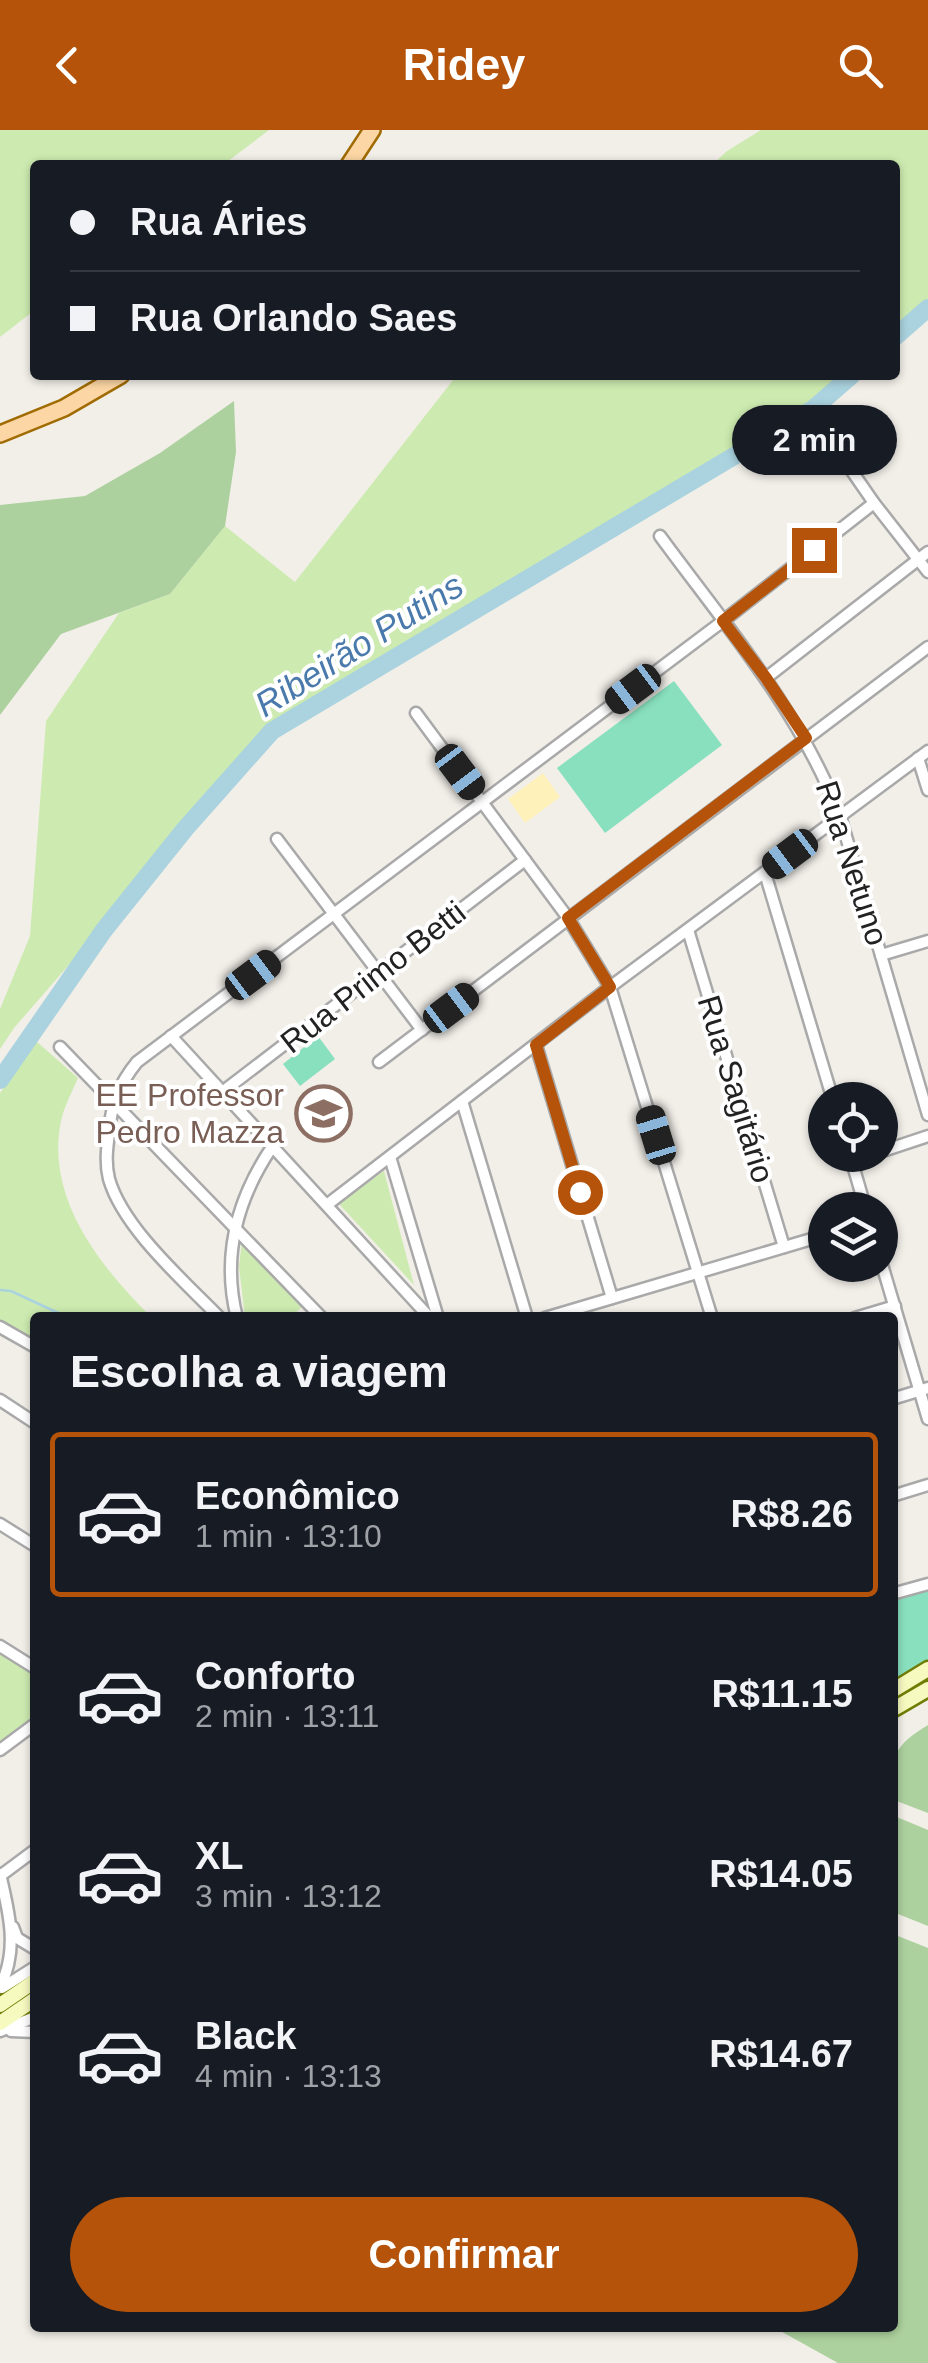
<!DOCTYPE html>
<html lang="pt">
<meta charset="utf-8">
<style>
body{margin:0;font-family:Helvetica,sans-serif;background:#242831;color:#f1f3f6;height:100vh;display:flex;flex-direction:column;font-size:38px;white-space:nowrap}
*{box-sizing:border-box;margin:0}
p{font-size:32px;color:#9ea1a6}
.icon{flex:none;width:55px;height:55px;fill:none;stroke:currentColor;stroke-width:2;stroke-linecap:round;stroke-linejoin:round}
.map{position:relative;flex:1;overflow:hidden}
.panel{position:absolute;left:30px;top:1182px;width:868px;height:1020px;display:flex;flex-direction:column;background:#171b24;border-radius:10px;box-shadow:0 2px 8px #0004}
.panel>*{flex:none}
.top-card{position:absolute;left:30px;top:30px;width:870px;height:220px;border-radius:10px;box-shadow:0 2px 8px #0004;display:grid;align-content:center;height:220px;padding:0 40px;background:#171b24}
.fabs{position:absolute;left:808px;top:952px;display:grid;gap:20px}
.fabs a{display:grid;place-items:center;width:90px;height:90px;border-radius:50%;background:#171b24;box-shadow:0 2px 8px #0004;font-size:50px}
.end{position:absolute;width:45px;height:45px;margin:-22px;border:12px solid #b45309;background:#fff;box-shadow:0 0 0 5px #fff}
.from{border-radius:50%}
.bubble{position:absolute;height:70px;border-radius:35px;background:#171b24;box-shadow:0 2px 8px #0004;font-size:32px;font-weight:800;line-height:70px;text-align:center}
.car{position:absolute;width:30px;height:60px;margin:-30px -15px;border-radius:12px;box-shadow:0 0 8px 2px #0007;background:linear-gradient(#222 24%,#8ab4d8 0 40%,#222 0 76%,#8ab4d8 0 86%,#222 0)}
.top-card b{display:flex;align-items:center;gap:35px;height:95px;font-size:38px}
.top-card b+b{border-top:2px solid #363941}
.top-card i{width:25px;height:25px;background:#f1f3f6}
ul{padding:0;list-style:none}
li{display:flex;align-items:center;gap:30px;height:165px;margin:0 20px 15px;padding:0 20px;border:5px solid transparent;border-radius:10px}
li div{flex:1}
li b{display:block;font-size:38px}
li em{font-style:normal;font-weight:800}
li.current{border-color:#b45309}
li>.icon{width:90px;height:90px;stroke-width:1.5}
h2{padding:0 40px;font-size:45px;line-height:120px}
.action{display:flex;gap:20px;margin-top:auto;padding:20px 40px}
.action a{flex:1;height:115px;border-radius:60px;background:#b45309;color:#fff;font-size:40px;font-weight:800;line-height:115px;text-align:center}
header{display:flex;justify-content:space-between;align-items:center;height:130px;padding:0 40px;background:#b45309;color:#fff;font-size:45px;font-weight:800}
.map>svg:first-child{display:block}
</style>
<header><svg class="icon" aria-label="back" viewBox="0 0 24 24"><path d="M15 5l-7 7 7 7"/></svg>Ridey<svg class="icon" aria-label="search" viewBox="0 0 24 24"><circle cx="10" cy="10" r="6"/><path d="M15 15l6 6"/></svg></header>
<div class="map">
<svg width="928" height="2233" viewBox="0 0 928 2233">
<rect width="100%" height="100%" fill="#f2efe9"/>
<g fill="#cdebb0">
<polygon points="0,0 269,0 223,35 35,35 35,180 0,207"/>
<polygon points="761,0 928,0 928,177 895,206 895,35 712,35 727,21"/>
<polygon points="457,245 850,245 804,285 272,601 14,898 0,919 0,879 30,806 46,591 119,483 170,464 225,396 295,452"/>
<path d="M36,911L78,948C72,962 64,977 61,991C45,1069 101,1137 151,1187L35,1188V1210L0,1192V963Z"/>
<polygon points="384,1041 414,1155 339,1074"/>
<polygon points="242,1110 303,1176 291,1187 245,1187 239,1137"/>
<polygon points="0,1523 35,1544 35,1589 0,1614"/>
</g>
<g fill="#add19e">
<polygon points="234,271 236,322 225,396 170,464 61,504 0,585 0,375 85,366 160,323"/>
<path d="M928,1595V1683L894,1670C888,1629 893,1616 928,1595Z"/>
<polygon points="892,1685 928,1700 928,1796 893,1782"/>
<polygon points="893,1804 928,1818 928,2233 838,2233 775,2198 892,2198"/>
</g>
<polygon fill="#fff1ba" points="543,643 560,667 525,693 508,669"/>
<g fill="#88e0be">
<polygon points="674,551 722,615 605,703 557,638"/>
<polygon points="318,906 335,929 300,956 283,934"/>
<polygon points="928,1459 928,1531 893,1554 892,1470"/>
</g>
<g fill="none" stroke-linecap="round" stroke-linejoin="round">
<polyline stroke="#aad3df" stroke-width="2.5" points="0,1160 11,1161 69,1188"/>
<g stroke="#aad3df" stroke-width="18">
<polyline points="895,207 928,178"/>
<polyline points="0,950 104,800 185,699 272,601 813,279 852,245"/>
</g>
<defs>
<g id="street">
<polyline points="838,321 874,373 928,442"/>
<path d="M660,406C726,496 800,581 840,686L928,985"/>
<polyline points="766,548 928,422"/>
<polyline points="416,583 568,788 610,857 712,1188"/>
<polyline points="918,628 928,660"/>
<polyline points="277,709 422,900"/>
<polyline points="765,743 833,970"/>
<polyline points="688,800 784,1117"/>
<polyline points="881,825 928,811"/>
<polyline points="171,906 430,1188"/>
<polyline points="536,915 612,1168"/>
<polyline points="60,917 322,1188"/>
<polyline points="379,932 928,517"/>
<polyline points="221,963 525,730"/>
<polyline points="462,971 527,1188"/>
<polyline points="880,1022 928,1006"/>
<polyline points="850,1025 866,1080"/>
<polyline points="390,1027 438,1188"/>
<polyline points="851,1030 869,1025"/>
<polyline points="328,1074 610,857 928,621"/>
<polyline points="880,1128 928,1289"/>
<path d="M220,1188C184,1151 123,1098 109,1049C105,1033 107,1018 109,1003C111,975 119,954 137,932L723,491L874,373"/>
<path d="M237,1188C221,1125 237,1069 272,1017"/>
<polyline points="545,1188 825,1105"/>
<polyline points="855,1188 895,1176"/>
<polyline points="0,1197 35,1217"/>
<polyline points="892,1269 928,1258"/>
<polyline points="0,1270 35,1293"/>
<polyline points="892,1366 928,1355"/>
<polyline points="0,1394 35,1416"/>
<polyline points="892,1464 928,1454"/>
<polyline points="0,1516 35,1538"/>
<polyline points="0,1620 35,1594"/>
<path d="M0,1744C9,1782 19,1820 0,1857"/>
<polyline points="0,1746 35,1720"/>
<polyline points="13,1797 17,1808 35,1819"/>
<polyline points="2,1858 35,1837"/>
<polyline points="0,1901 35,1887"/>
<polyline points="11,1901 35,1902"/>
</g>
<g id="secondary">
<polyline points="892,1561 928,1539"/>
<polyline points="892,1580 928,1559"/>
<polyline points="0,1875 35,1851"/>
<polyline points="0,1893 35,1869"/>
</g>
<g id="primary">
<polyline points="349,35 372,0"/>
<polyline points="0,304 64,278 121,245"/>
</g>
</defs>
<use href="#street" stroke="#a9a9a9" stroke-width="15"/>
<use href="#secondary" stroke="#707d05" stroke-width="19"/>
<use href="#primary" stroke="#a06b00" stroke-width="20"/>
<use href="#street" stroke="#fff" stroke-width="10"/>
<use href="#secondary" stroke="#f7fabf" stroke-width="14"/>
<use href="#primary" stroke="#fcd6a4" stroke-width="15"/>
</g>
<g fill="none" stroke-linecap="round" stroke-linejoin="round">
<polyline stroke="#b45309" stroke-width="12" points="580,1062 536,915 610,857 568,788 806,608 766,548 723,491 814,420"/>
</g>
<defs>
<symbol id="school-ring" viewBox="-11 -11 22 22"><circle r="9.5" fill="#fff" stroke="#8d6e63" stroke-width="1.5"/><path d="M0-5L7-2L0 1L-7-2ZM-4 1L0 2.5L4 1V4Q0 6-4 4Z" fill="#8d6e63"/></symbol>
</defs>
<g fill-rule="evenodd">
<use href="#school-ring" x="292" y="952" width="63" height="63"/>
</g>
<g text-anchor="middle" stroke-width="8" stroke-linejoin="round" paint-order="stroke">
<g font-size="32" fill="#222" stroke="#fff">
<text transform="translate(852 733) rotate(72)" y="11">Rua Netuno</text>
<text transform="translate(373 847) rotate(-38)" y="11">Rua Primo Betti</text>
<text transform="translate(736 959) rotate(73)" y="11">Rua Sagitário</text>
</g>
<g font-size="32" fill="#785e54" stroke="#fff" text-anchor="end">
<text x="284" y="976">EE Professor<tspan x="284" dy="37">Pedro Mazza</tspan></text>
</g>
<g font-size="35" font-style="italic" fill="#4a7aab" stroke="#fff">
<text transform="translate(359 515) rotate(-32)" y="12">Ribeirão Putins</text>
</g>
</g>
</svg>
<div class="fabs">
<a><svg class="icon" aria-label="locate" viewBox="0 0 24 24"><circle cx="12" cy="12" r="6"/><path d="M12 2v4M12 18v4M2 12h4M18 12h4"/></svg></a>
<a><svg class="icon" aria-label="layers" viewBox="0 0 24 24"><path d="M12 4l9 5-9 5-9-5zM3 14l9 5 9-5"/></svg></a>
</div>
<i class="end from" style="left:580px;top:1062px"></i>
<i class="end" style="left:814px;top:420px"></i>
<div class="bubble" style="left:732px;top:275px;width:165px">2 min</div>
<i class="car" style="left:633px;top:559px;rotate:233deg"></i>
<i class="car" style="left:460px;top:642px;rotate:143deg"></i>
<i class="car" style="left:790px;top:724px;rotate:233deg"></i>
<i class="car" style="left:253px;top:845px;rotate:53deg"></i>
<i class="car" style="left:451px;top:878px;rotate:53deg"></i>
<i class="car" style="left:656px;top:1005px;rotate:343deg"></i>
<div class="top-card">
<b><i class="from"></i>Rua Áries</b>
<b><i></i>Rua Orlando Saes</b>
</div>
<section class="panel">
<h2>Escolha a viagem</h2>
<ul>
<li class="current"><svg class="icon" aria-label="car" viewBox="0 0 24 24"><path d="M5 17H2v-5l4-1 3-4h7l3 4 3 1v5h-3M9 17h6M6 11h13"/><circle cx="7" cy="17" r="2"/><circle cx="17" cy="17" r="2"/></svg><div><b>Econômico</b><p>1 min · 13:10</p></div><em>R$8.26</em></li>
<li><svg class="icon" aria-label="car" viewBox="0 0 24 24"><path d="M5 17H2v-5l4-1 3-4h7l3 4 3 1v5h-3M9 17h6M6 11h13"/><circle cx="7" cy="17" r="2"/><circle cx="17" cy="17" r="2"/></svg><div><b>Conforto</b><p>2 min · 13:11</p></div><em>R$11.15</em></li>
<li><svg class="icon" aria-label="car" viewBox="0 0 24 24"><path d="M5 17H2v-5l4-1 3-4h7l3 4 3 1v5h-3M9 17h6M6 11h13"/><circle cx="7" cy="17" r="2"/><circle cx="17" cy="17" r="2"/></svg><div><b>XL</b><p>3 min · 13:12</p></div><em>R$14.05</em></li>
<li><svg class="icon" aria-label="car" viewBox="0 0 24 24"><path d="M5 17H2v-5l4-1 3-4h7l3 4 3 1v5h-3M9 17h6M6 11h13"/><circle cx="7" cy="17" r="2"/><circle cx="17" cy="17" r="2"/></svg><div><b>Black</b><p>4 min · 13:13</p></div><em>R$14.67</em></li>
</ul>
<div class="action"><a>Confirmar</a></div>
</section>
</div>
